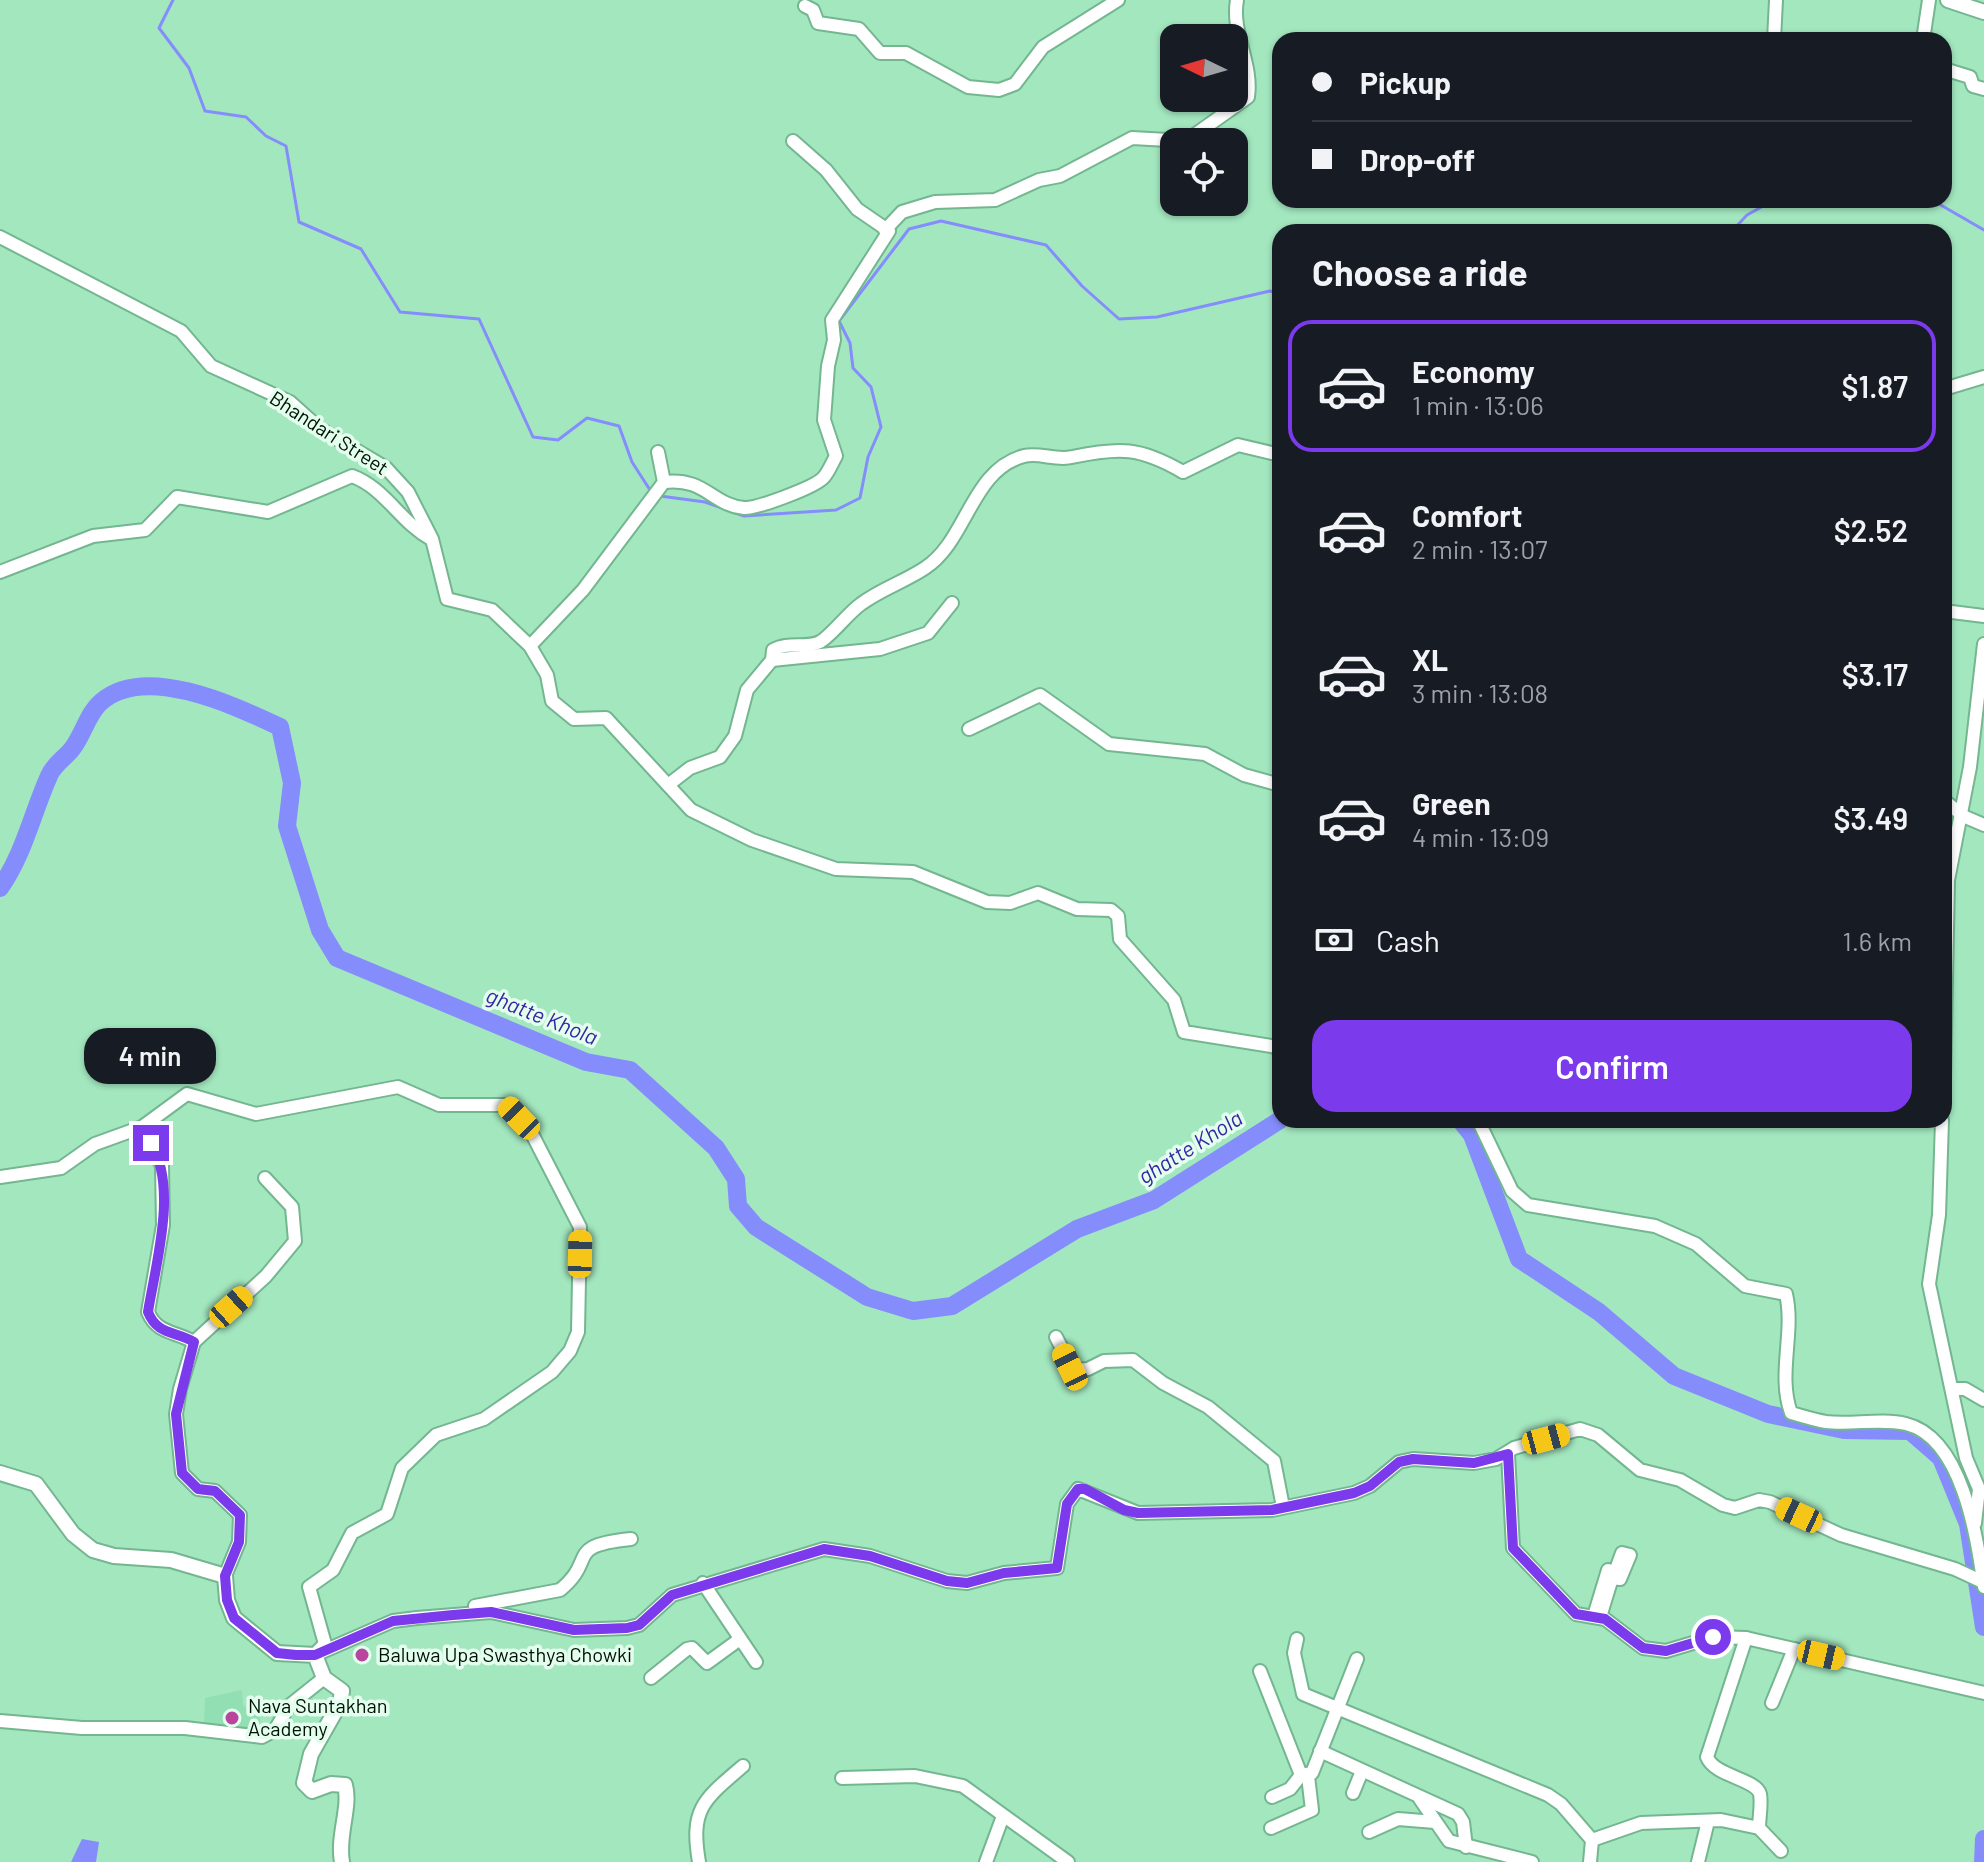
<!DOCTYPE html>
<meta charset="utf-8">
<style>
body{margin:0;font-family:Barlow,sans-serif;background:#242831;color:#f1f3f6;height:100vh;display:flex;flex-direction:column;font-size:30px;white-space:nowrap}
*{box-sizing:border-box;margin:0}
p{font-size:26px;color:#9ea1a6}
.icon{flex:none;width:44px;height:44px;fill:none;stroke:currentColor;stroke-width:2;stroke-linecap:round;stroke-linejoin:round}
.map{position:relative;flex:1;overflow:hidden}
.sheet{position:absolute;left:1272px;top:224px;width:680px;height:904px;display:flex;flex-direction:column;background:#171b24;border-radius:24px;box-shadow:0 2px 6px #0004}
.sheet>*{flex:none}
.hud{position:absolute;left:1272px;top:32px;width:680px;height:176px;border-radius:24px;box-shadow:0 2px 6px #0004;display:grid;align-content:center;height:176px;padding:0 40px;background:#171b24}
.needle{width:52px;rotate:275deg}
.buttons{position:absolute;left:1160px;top:24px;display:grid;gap:16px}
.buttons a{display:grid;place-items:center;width:88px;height:88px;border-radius:16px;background:#171b24;box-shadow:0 2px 6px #0004;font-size:40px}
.end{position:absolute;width:36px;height:36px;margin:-18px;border:10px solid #7c3aed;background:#fff;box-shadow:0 0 0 4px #fff}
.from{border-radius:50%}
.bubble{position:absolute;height:56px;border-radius:24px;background:#171b24;box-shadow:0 2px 6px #0004;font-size:26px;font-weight:600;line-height:56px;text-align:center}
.car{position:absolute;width:24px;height:48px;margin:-24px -12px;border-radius:10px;box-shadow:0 0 6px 2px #0007;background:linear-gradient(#f5c518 24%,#345 0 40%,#f5c518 0 76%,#345 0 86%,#f5c518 0)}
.hud b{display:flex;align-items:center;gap:28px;height:76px;font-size:30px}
.hud b+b{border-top:2px solid #363941}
.hud i{width:20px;height:20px;background:#f1f3f6}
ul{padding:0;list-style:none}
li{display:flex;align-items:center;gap:24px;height:132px;margin:0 16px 12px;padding:0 24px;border:4px solid transparent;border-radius:24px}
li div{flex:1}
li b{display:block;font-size:30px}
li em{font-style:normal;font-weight:600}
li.active{border-color:#7c3aed}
li>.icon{width:72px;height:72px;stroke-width:1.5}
h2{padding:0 40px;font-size:36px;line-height:96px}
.pay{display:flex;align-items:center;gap:20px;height:88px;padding:0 40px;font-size:30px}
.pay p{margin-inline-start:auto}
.primary-button{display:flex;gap:16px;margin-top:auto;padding:16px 40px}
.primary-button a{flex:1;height:92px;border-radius:24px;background:#7c3aed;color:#fff;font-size:32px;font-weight:600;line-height:92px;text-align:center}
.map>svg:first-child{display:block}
</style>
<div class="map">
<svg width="1984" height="1862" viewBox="0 0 1984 1862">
<rect width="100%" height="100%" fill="#a3e7bf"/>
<polygon fill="#92dfb3" points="242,1690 243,1706 261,1710 259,1734 204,1727 205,1698"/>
<polygon fill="#858dfc" points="82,1839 99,1842 96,1862 71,1862"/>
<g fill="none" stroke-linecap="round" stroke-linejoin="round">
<g stroke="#858dfc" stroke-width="3">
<polyline points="173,0 159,28 189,68 205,111 246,117 266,136 286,146 299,222 361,249 400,312 479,319 533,437 558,440 587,418 619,426 632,462 650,490 653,489"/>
<polyline points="1932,200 1984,230"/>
<polyline points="1731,232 1747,215 1774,200"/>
<polyline points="660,496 705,502 744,516 836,510 860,498 868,457 881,427 871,387 853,368 850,343 839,321 909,229 941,221 1046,245 1082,286 1119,319 1157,317 1270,291 1280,294"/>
</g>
<g stroke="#858dfc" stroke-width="18">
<path d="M0,888C24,854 32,814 49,776C53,765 65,758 72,749C83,735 88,713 101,702C145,663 235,706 280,727L292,783L287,826L320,930L337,958L586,1062L630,1070L716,1148L736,1179L738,1206L756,1227L867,1297L913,1311L952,1306L1077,1229L1154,1200L1280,1120"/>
<polyline points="1460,1120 1472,1135 1519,1259 1599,1312 1674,1376 1768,1414 1844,1430 1910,1431 1941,1458 1968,1524 1984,1627"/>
<polyline points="1983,1862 1984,1839"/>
</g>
<defs>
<g id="minor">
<polyline points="805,6 813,10 818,23 859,29 880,53 906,53 968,87 999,90 1015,84 1043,47 1118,0"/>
<polyline points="1774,40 1776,0"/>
<polyline points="1923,40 1929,0"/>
<polyline points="1944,69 1970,77 1973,86 1984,89"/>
<path d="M885,230L902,212L935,202L995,200L1039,180L1060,176L1132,138L1186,141L1248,97C1253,63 1231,33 1237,0"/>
<polyline points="0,237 181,331 211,366 290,402 320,429 386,468 408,492 432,539 447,599 492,610 530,646 547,675 552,701 574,719 606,718 691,810 752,840 836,869 913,872 987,902 1010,903 1038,893 1077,909 1111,910 1118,916 1120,939 1174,1000 1184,1032 1277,1047 1280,1054"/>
<polyline points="1944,389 1984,377"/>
<path d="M664,482C705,477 712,505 744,508C756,509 816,487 824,477C829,471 832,463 836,456L824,420L828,366L834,340L832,320L889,231L857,209L826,170L793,141"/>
<path d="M0,572L93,536L145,530L177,497L268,512L352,476C385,488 400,522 431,539"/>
<polyline points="1944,611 1984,616"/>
<polyline points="530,646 583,590 664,482 658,452"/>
<polyline points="772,660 880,649 928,633 952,603"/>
<polyline points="969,729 1040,695 1109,744 1205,754 1244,775 1280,785"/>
<path d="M668,785L690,768L720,757L735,736L747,690L772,660L773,650C788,641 806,649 820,642C832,635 848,613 861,604C881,589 904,582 925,568C967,541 971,470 1024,456C1039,452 1056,461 1072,457C1120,447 1140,447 1183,472L1238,445L1280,455"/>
<polyline points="1944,800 1963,816 1984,825"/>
<polyline points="1944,1078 1948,880 1970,767 1984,644"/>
<path d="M1478,1120L1512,1191L1528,1205L1655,1226L1696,1244L1745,1286L1786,1294C1795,1333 1777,1374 1791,1413C1802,1416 1814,1420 1826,1422C1852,1425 1881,1418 1906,1424C1963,1438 1977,1539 1984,1587"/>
<polyline points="1942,1120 1939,1215 1929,1284 1966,1458 1979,1489 1975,1523"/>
<path d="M142,1127L162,1166L163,1225L148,1312C157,1334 175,1331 194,1342"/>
<polyline points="0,1177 61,1168 95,1144 142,1127 187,1094 256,1114 398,1087 439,1105 507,1105 530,1130 580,1227 578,1332 570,1351 552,1372 484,1419 436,1435 402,1468 387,1514 352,1533 333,1570 309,1587 325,1644 317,1652"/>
<polyline points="1056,1337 1073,1370 1088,1369 1104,1361 1133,1360 1163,1383 1208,1407 1274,1461 1283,1507"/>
<polyline points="1952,1389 1965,1389 1984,1400"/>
<polyline points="1508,1454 1513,1548 1576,1614 1605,1619 1643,1648 1666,1651 1713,1637 1746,1638 1984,1693"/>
<polyline points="225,1576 239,1542 240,1515 215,1491 198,1489 182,1473 176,1414 180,1389 194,1342 266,1276 295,1241 292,1207 265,1178"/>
<polyline points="703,1583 756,1662"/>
<path d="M475,1606L560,1590C598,1559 563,1546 631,1539"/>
<polyline points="1594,1616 1608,1570 1615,1572 1622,1553 1630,1555 1620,1579 1612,1578 1600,1617"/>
<path d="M1746,1638L1707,1757C1714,1776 1756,1779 1760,1794C1762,1804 1759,1818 1759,1828"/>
<polyline points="1297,1639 1294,1653 1303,1694 1548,1795 1561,1804 1592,1840 1590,1862"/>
<polyline points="315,1655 393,1621 417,1618 491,1612 574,1630 627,1628 639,1625 672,1595 824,1549 870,1556 947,1581 967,1583 1004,1573 1057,1568 1067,1504 1078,1489 1138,1513 1272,1510 1354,1493 1370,1486 1399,1462 1413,1459 1474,1463 1496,1459 1514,1448 1580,1429 1598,1435 1640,1470 1680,1480 1723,1505 1735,1508 1759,1500 1770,1502 1841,1535 1955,1569 1983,1582"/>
<polyline points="1260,1671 1301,1775"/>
<polyline points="651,1678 687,1649 692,1648 707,1663 740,1639"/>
<polyline points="1772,1703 1794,1649"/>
<polyline points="0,1721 82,1728 185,1728 262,1737 275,1730 289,1706 324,1678"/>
<polyline points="1320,1751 1458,1814 1463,1822 1466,1847"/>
<polyline points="842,1778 915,1776 963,1786 1068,1862"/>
<polyline points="1353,1793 1362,1771"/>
<polyline points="1272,1797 1290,1789 1301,1775 1312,1773 1357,1659"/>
<polyline points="1420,1799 1449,1841 1532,1862"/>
<polyline points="1271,1828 1312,1810 1308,1776"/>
<polyline points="1369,1832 1398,1819 1435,1822"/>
<polyline points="1592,1840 1641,1823 1721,1820 1759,1828 1781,1851"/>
<path d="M699,1862C690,1809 703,1800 743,1766"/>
<polyline points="986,1862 1003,1816"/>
<polyline points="1698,1862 1708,1821"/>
</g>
<g id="tertiary">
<polyline points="1948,0 1984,12"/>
<path d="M0,1473L36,1484L73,1534L93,1550L114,1556L171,1560L225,1576L227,1600L234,1618L277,1653L315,1655L324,1678L342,1691L340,1703L311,1754L304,1783L312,1791L331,1784L345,1785C351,1807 337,1836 342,1862"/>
</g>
</defs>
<use href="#minor" stroke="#73b690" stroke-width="16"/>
<use href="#tertiary" stroke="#73b690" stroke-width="18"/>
<use href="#minor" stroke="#fff" stroke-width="12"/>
<use href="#tertiary" stroke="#fff" stroke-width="14"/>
</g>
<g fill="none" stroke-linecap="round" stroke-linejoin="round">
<path stroke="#7c3aed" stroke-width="10" d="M151,1143C178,1188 156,1262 148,1312C157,1335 175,1331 194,1342L176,1414L182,1473L198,1489L215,1491L240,1515L239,1542L225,1576L227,1600L234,1618L277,1653L296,1655H315L393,1621L453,1615L491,1612L574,1630L627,1628L639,1625L672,1595L824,1549L870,1556L947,1581L967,1583L1004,1573L1057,1568L1067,1504L1078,1489H1085L1124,1510L1138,1513L1272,1510L1354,1493L1370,1486L1399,1462L1413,1459L1474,1463L1508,1454L1513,1548L1576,1614L1605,1619L1643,1648L1666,1651L1713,1637"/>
</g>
<g fill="#ba459e" stroke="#e3feed" stroke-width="3">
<circle cx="362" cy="1655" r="8"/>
<circle cx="232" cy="1718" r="8"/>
</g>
<g text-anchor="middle" stroke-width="7" stroke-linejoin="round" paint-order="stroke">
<g font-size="20" fill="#001105" stroke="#e3feed">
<text transform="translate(329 433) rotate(33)" y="7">Bhandari Street</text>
</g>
<g font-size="20" fill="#001105" stroke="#e3feed" text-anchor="start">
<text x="378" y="1662">Baluwa Upa Swasthya Chowki</text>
<text x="248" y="1713">Nava Suntakhan<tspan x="248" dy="23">Academy</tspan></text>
</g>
<g font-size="22" font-style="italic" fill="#3625a5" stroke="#e3feed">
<text transform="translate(542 1016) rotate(22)" y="8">ghatte Khola</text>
<text transform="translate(1190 1147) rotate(-32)" y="8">ghatte Khola</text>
</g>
</g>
</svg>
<div class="buttons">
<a><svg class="needle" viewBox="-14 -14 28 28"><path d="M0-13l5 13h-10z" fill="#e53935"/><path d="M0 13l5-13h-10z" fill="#9ea1a6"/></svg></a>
<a><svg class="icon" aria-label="locate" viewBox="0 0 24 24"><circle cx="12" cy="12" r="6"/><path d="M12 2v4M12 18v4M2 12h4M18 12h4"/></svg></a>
</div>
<i class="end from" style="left:1713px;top:1637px"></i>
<i class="end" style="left:151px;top:1143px"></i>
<div class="bubble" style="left:84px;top:1028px;width:132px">4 min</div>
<i class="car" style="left:519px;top:1118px;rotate:316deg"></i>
<i class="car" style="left:580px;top:1254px;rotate:1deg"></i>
<i class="car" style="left:231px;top:1307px;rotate:48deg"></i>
<i class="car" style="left:1070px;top:1367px;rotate:334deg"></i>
<i class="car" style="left:1546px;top:1439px;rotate:75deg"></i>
<i class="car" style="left:1799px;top:1515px;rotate:295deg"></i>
<i class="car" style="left:1821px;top:1655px;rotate:103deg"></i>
<div class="hud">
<b><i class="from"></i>Pickup</b>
<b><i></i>Drop-off</b>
</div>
<section class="sheet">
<h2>Choose a ride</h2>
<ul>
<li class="active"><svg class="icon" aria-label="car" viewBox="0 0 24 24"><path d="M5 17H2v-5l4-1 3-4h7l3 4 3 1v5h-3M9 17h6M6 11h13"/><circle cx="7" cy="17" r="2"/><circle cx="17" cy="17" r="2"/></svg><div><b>Economy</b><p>1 min · 13:06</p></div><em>$1.87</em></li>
<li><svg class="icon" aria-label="car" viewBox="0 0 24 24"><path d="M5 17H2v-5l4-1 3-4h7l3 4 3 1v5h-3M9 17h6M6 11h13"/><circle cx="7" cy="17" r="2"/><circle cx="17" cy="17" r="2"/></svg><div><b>Comfort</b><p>2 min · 13:07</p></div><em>$2.52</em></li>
<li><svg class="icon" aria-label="car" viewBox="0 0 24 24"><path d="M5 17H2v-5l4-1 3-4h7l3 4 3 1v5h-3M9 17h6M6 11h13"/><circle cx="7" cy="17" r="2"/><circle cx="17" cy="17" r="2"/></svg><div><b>XL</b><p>3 min · 13:08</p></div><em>$3.17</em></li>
<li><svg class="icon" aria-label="car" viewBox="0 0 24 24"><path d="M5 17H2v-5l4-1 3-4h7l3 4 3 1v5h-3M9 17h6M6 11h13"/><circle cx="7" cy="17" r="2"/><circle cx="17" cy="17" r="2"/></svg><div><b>Green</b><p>4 min · 13:09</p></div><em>$3.49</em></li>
</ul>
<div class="pay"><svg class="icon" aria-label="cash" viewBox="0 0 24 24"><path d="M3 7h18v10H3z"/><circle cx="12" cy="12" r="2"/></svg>Cash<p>1.6 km</p></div>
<div class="primary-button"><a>Confirm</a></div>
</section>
</div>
